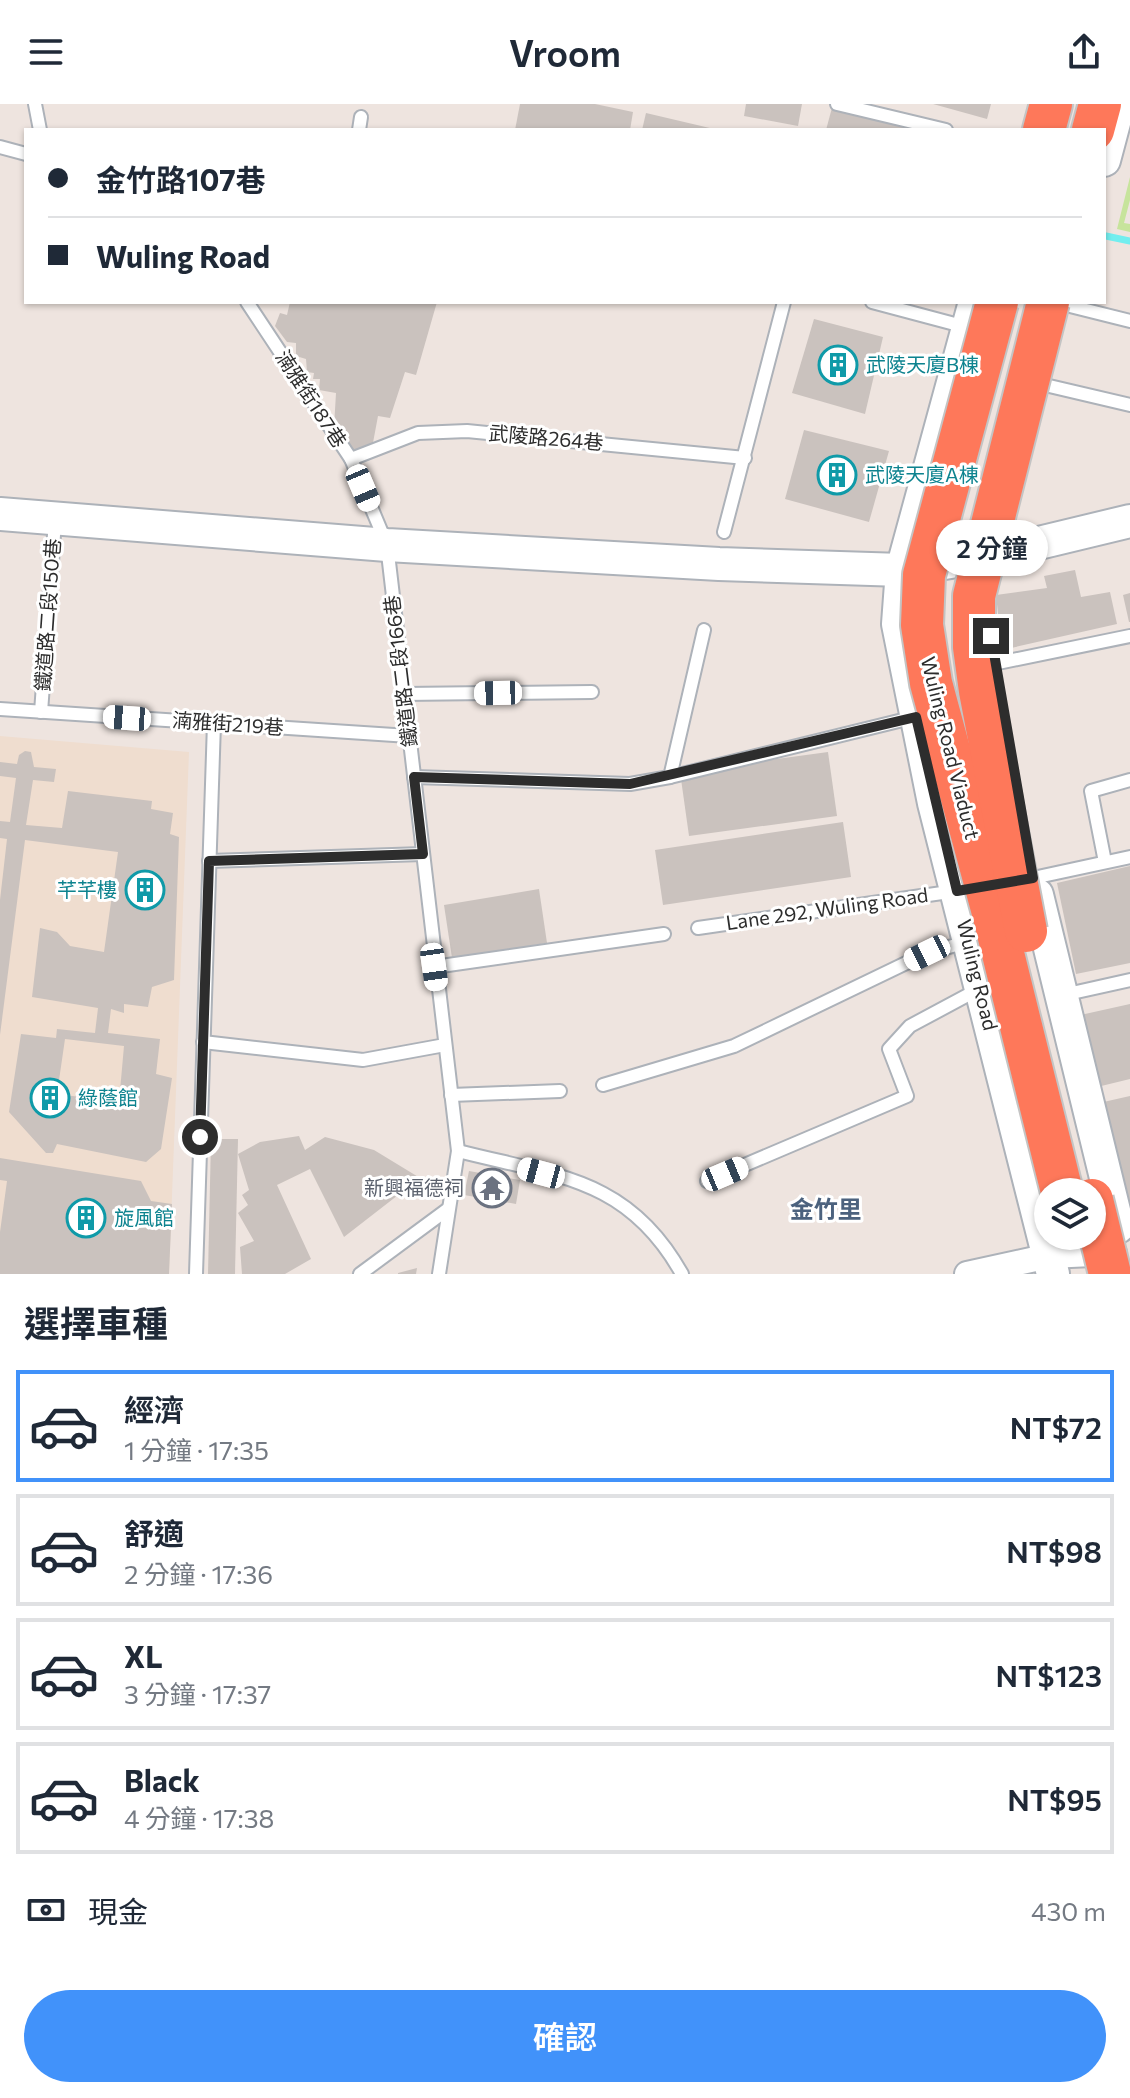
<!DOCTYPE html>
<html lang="zh-TW">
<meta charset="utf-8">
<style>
body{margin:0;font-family:Commissioner,"Noto Sans TC",sans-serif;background:#f2f2f3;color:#1f2937;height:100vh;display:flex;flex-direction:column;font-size:30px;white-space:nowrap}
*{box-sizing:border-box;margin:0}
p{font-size:26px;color:#747a83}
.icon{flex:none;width:44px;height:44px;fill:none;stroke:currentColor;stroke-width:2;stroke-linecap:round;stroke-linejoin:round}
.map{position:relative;height:1170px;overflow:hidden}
.drawer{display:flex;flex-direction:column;background:#fff;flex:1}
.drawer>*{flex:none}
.guide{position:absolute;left:24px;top:24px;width:1082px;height:176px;border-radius:0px;box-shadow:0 2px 6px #0004;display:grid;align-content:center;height:176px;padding:0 24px;background:#fff}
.controls{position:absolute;left:1034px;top:1074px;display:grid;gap:16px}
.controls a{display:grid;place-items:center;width:72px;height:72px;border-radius:50%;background:#fff;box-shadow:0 2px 6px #0004;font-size:40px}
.end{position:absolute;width:36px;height:36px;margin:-18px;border:10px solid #2d2d2d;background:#fff;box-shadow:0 0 0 4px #fff}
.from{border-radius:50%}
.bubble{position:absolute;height:56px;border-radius:28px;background:#fff;box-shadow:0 2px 6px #0004;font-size:26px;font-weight:600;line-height:56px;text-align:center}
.car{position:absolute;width:24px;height:48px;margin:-24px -12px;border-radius:10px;box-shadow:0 0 6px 2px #0007;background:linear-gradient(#fff 24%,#345 0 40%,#fff 0 76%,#345 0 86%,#fff 0)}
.guide b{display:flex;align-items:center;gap:28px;height:76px;font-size:30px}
.guide b+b{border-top:2px solid #e0e1e3}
.guide i{width:20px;height:20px;background:#1f2937}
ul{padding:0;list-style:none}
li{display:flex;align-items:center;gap:24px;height:112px;margin:0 16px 12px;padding:0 8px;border:4px solid #e0e1e3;border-radius:0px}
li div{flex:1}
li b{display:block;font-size:30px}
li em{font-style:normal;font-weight:600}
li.on{border-color:#4192fa}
li>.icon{width:72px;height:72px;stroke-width:1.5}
h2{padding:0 24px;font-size:36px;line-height:96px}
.pay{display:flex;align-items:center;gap:20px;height:88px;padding:0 24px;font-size:30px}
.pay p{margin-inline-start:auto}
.primary-button{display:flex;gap:16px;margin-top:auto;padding:16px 24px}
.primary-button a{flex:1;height:92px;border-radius:48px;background:#4192fa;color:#fff;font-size:32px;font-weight:600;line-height:92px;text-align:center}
header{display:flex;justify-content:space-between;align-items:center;height:104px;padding:0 24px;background:#fff;font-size:36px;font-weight:600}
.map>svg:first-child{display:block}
</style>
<header><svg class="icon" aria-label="menu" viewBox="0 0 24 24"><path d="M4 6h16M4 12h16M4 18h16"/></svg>Vroom<svg class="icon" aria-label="share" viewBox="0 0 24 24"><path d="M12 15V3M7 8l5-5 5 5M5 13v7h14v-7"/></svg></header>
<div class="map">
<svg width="1130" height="1170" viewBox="0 0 1130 1170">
<rect width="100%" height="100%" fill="#eee4df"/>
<polygon fill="#efddcf" points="0,632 189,648 169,1170 0,1170"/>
<polygon fill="#c7e49c" points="1130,73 1130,96 1124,119 1130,120 1130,128 1117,125"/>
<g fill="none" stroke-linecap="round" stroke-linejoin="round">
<polyline stroke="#73eeef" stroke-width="7" points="1106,132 1130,137"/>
</g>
<g fill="#cac2be" fill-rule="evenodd">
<polygon points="520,0 595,0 633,8 630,26 515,26"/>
<polygon points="746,0 802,0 798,22 744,12"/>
<polygon points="833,0 949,26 826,26"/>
<polygon points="933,0 991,0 987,15"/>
<polygon points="646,9 714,25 713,26 642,26"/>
<polygon points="290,198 437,198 416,271 405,268 390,314 378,312 372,344 357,350 334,323 336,289 319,286 320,275 313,275 314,269 307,268 306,255 296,252 296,239 287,238 275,222 280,209 287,211"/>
<polygon points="814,215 883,233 865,310 792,289"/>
<polygon points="804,326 889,347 869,418 785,395"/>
<polygon points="1075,466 1081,493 1110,488 1117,520 1002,546 996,491 1047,484 1044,472"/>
<polygon points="1130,489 1130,518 1129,518 1123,491"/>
<path d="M25,647L31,648L34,663L56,665L54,678L33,676L26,721L62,724L68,687L152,697L151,705L173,709L170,730L179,733L174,876L152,883L148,903L124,900V909L111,905L108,929L160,935L156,970L172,974L161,1045L146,1058L57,1040L53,1049H46L9,1008L21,930L56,934L57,925L95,929L98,904L32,893L40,824L57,828L70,842L104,848L118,748L25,736L0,931V796L7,735L0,734V717L10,718L16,674L0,672V658L17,660L19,651ZM65,935L124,942L119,998L57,990Z"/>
<polygon points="828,648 837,712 689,732 680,668"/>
<polygon points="843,718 851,773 663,801 655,746"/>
<polygon points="1130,762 1130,859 1076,870 1057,779"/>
<polygon points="539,785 547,839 452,854 444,801"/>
<polygon points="1130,900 1130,975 1093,984 1076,912"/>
<polygon points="1130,992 1130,1114 1099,999"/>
<polygon points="299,1032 305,1046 325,1033 374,1046 420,1074 344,1133 310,1065 277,1081 311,1155 285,1170 242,1170 240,1143 254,1137 238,1109 248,1101 242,1091 249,1086 238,1050 260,1038"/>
<polygon points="211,1035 238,1035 235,1170 208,1170"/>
<polygon points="0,1054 141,1077 151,1097 172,1100 169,1170 0,1170 0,1128 7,1077 0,1076"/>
<polygon points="469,1067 520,1076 516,1100 464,1091"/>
<polygon points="417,1164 416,1170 398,1170 398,1169"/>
</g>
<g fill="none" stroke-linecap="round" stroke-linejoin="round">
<defs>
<g id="lane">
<polyline points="35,0 40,26"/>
<polyline points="837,0 946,26"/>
<polyline points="359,26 361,13"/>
<polyline points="0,43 26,50"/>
<polyline points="247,198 351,355 387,441 458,1047 439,1170"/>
<polyline points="872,198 966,223"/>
<polyline points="1066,201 1130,217"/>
<polyline points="1045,281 1130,301"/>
<polyline points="351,355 418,329 467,327 745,354"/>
<polyline points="724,428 784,198"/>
<polyline points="993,560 1130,532"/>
<polyline points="404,590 592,588"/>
<polyline points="0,605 409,632"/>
<polyline points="41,608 55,417"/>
<polyline points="414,673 630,680 670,673 915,613"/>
<polyline points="670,673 704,526"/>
<polyline points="209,757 423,750"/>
<polyline points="1105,758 1091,687 1130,676"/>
<polyline points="1033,774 1130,753"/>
<polyline points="698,824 956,787"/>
<polyline points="434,863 664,830"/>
<polyline points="1063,891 1130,876"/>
<polyline points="203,938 363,956 445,941"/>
<polyline points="603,981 734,942 927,849 967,838"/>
<polyline points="451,991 560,987"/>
<path d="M458,1047C555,1072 628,1073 682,1170"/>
<polyline points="707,1077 907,992 889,945 910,922 979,885"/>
<polyline points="196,1170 214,619"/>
<polyline points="360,1170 448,1105"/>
</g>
<polyline id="street" points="967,1170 1049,1152 1114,1149"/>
<g id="secondary">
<polyline points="1104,56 1119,0"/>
<polyline points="975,198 902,466 898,520 934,699 1053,1170"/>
<polyline points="0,410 387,441 719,460 902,466 981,453 1130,417"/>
<polyline points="1037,791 1118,1123"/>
</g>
<g id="highway">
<polyline points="1044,26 1051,0"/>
<polyline points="1093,26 1100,0"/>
</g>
</defs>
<use href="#lane" stroke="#adb2b9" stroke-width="16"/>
<use href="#street" stroke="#adb2b9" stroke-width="28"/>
<use href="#secondary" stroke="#adb2b9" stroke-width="36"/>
<use href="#highway" stroke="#c4c4c4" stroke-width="46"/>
<use href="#lane" stroke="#fff" stroke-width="12"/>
<use href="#street" stroke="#fff" stroke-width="24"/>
<use href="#secondary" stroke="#fff" stroke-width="32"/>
<use href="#highway" stroke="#fe785a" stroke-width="42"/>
<defs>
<g id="highway-bridge">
<polyline points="997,198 924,471 922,521 931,579 992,805 1062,1088"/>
<polyline points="1026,827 980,587 974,543 974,492 1048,198"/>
<polyline points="1092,1096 1110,1170"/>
</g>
</defs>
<use href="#highway-bridge" stroke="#c4c4c4" stroke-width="46" stroke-linecap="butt"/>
<use href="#highway-bridge" stroke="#fe785a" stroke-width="42"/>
</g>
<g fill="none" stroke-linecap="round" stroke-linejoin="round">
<polyline stroke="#2d2d2d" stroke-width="10" points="200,1033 209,757 423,750 414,673 630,680 916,613 957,787 1033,774 991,532"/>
</g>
<defs>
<symbol id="building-ring" viewBox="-11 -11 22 22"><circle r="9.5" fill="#fff" stroke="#0f9aa8" stroke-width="1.5"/><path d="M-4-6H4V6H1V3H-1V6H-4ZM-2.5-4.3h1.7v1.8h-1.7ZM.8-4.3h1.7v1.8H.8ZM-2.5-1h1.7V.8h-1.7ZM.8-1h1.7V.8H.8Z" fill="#0f9aa8"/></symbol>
<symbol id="temple-ring" viewBox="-11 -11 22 22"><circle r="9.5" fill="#fff" stroke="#6b7280" stroke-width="1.5"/><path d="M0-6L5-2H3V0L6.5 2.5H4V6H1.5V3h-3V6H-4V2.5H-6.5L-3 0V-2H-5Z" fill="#6b7280"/></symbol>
</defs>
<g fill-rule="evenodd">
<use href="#building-ring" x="816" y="239" width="44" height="44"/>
<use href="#building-ring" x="815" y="349" width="44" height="44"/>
<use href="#building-ring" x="123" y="764" width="44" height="44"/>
<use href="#building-ring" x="28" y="972" width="44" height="44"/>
<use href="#temple-ring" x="470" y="1062" width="44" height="44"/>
<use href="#building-ring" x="64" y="1092" width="44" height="44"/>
</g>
<g text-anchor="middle" stroke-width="6" stroke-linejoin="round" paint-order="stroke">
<g font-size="20" fill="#0d838f" stroke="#fff" text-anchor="start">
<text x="866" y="268">武陵天廈B棟</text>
<text x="865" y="378">武陵天廈A棟</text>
<text x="117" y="793" text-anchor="end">芊芊樓</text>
<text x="78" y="1001">綠蔭館</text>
<text x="114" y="1121">旋風館</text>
</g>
<g font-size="20" fill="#2d2d2d" stroke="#fff">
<text transform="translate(311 295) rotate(57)" y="7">湳雅街187巷</text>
<text transform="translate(546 334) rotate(5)" y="7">武陵路264巷</text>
<text transform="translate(48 511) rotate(-86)" y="7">鐵道路二段150巷</text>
<text transform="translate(401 567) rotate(-97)" y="7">鐵道路二段166巷</text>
<text transform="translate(228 620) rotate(4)" y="7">湳雅街219巷</text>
<text transform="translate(950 644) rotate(76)" y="7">Wuling Road Viaduct</text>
<text transform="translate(827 805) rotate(-8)" y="7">Lane 292, Wuling Road</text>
<text transform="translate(977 871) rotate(76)" y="7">Wuling Road</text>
</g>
<g font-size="20" fill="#5b616d" stroke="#fff" text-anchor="end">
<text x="464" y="1091">新興福德祠</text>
</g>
<g font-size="24" font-weight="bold" fill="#4c627e" stroke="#fff">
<text x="826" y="1114">金竹里</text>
</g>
</g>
</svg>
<div class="controls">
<a><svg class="icon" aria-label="layers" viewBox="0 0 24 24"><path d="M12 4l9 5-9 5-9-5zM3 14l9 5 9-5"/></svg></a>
</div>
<i class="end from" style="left:200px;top:1033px"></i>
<i class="end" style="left:991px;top:532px"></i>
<div class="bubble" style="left:936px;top:416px;width:112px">2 分鐘</div>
<i class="car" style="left:363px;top:384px;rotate:157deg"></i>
<i class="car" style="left:498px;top:589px;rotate:269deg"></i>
<i class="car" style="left:127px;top:614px;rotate:274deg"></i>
<i class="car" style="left:927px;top:849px;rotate:244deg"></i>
<i class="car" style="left:434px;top:863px;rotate:172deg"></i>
<i class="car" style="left:541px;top:1069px;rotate:285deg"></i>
<i class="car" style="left:725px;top:1070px;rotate:67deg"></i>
<div class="guide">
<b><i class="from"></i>金竹路107巷</b>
<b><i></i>Wuling Road</b>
</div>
</div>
<section class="drawer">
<h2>選擇車種</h2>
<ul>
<li class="on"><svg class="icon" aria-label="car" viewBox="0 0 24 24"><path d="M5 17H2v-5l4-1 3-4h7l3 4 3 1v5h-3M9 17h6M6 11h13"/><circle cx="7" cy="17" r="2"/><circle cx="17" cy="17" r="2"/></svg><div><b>經濟</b><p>1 分鐘 · 17:35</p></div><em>NT$72</em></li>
<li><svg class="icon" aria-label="car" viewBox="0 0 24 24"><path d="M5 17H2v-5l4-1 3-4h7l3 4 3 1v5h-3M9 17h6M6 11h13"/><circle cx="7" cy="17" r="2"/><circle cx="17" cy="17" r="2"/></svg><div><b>舒適</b><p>2 分鐘 · 17:36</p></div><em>NT$98</em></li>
<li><svg class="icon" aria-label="car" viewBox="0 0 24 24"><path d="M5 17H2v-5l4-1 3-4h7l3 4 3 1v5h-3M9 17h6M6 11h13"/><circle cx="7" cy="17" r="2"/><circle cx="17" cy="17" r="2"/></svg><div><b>XL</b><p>3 分鐘 · 17:37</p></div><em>NT$123</em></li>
<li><svg class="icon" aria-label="car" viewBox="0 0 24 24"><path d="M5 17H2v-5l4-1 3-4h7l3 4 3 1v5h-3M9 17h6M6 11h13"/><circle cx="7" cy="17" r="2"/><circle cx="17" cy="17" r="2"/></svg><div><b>Black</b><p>4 分鐘 · 17:38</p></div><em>NT$95</em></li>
</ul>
<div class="pay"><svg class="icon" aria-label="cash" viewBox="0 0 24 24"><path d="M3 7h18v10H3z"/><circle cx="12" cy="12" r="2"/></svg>現金<p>430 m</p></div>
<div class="primary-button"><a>確認</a></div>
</section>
